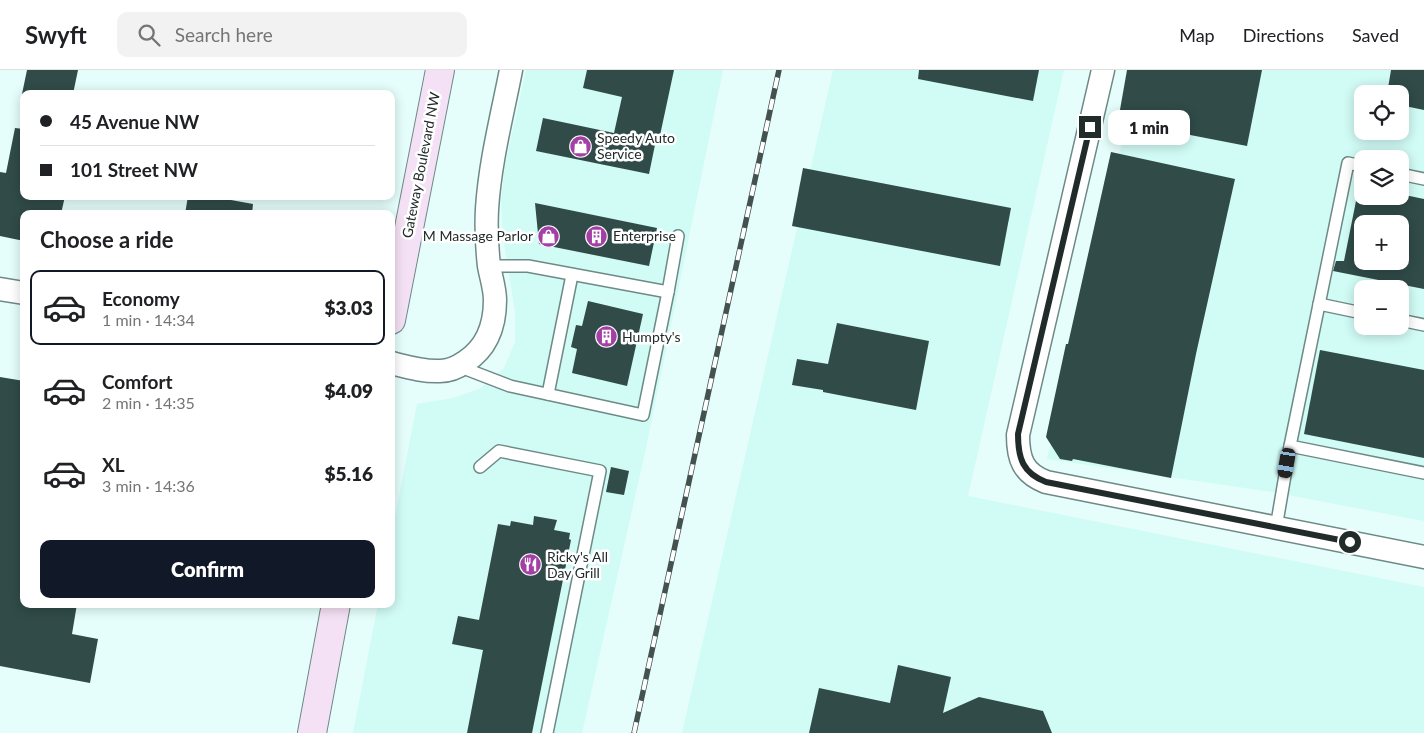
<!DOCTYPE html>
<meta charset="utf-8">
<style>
body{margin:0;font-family:Lato,sans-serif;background:#f2f2f2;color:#202124;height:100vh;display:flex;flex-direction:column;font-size:19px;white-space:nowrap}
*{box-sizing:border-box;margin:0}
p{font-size:16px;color:#757577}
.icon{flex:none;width:28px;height:28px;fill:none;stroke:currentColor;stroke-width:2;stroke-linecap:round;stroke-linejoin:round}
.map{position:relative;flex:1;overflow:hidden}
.details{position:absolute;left:20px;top:140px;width:375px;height:398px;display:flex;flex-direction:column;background:#fff;border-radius:10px;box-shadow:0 2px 12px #0003}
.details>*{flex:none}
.top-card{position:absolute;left:20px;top:20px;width:375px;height:110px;border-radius:10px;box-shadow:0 2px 12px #0003;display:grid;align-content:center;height:110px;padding:0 20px;background:#fff}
.tools{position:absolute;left:1354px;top:15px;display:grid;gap:10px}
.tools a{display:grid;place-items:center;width:55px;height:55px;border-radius:10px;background:#fff;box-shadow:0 2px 12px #0003;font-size:25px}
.end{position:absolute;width:22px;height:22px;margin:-11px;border:6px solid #202b2a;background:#fff;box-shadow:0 0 0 2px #fff}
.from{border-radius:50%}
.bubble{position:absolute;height:35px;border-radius:10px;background:#fff;box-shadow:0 2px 12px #0003;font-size:16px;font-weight:800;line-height:35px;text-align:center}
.car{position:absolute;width:15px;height:30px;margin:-15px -8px;border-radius:6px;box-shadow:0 0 4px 1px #0007;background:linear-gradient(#222 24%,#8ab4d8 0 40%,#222 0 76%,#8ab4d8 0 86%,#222 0)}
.top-card b{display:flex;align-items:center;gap:18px;height:48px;font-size:19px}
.top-card b+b{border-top:1px solid #e0e0e0}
.top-card i{width:12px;height:12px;background:#202124}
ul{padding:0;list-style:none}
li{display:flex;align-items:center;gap:15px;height:75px;margin:0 10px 8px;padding:0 10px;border:2px solid transparent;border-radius:10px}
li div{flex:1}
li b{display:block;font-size:19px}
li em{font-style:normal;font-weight:800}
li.selected{border-color:#111827}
li>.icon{width:45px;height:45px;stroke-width:1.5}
h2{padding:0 20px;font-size:22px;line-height:60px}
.action{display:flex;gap:10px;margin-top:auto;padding:10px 20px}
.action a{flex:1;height:58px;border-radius:10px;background:#111827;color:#fff;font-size:20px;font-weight:800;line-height:58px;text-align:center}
header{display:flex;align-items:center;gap:30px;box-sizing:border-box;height:70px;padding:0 25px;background:#fff;border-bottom:1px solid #e0e0e0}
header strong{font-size:24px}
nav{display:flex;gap:28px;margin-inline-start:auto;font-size:18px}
.search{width:350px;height:45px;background:#f2f2f2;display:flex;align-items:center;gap:12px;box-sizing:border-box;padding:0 18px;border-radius:10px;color:#757577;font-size:19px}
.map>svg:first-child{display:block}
</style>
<header>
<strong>Swyft</strong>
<div class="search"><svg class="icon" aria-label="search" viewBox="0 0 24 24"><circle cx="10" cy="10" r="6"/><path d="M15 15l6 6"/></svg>Search here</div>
<nav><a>Map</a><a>Directions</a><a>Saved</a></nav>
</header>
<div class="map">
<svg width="1424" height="663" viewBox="0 0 1424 663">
<rect width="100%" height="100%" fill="#e5fefb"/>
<g fill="#d1fbf5" fill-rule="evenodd">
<polygon points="526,0 723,0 646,378 582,663 353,663 378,534 391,534 391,467 417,334 453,328 481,318 504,298 515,272 515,242 503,167 501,131 505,95"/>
<polygon points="833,0 1064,0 968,426 1424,517 1424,663 682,663"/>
<path d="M1139,0H1424V451L1272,422L1047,389ZM1362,24H1400V61H1362ZM1362,89H1400V126H1362ZM1362,154H1400V191H1362ZM1362,219H1400V256H1362Z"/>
</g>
<g fill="#304b48" fill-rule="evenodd">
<polygon points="27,0 78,0 73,24 22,24"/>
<polygon points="587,0 674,0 659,70 656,70 649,104 536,81 543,48 614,63 622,27 583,18"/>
<polygon points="919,0 1039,0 1033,31 918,9"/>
<polygon points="1127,0 1262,0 1247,76 1118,51"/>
<polygon points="1391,0 1424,0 1424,40 1400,35 1400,24 1387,24"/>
<polygon points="15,58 24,59 24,126 65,126 61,144 24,144 24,171 0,166 0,102 6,103"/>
<polygon points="1111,82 1235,109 1196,284 1171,408 1073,389 1072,391 1060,389 1046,367 1066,274 1068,274"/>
<polygon points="803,98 1011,138 1000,196 792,156"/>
<path d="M1400,124L1424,129V219L1333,201L1336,191H1344L1357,126H1400ZM1362,154H1400V191H1362Z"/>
<polygon points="188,126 209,126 253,134 252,144 185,144"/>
<polygon points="535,133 657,158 649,196 539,174"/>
<polygon points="588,231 643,244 627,316 572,303 577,279 571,277 576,255 582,256"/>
<polygon points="837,253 929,271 916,340 823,322 823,320 792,315 797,289 828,294"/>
<polygon points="1320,280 1424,300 1424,388 1304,364"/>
<polygon points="0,307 24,311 24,534 77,534 72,564 98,569 90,613 0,596"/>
<polygon points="611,397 629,401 624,425 606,422"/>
<polygon points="534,446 557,450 554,460 570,463 569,469 571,470 532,663 467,663 483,580 452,574 458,546 479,550 498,454 510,456 511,451 533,455"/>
<polygon points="898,595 951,607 943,643 979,627 1043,641 1052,663 809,663 819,618 890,633"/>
</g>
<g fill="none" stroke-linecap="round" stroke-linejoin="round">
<defs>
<g id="service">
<polyline points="1362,96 1348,93 1290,376 1424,403"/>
<polyline points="1400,104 1424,109"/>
<polyline points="489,196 528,196 668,222 678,166"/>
<polyline points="1319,234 1362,243"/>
<polyline points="1400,250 1424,255"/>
<polyline points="458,296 510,316 643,345 668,222"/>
<polyline points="548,324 572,205"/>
<polyline points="480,397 499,381 600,401 547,663"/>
<polyline points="1276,458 1290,376"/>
</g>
<g id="minor">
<path d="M1103,0L1018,365C1018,389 1023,403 1046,412L1424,487"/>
<polyline points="0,219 24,223"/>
<path d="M391,293C407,297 424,302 440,301C449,301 458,297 465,292C487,278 495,255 495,230C495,219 491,207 489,196C487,178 486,158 487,139C490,92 502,46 511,0"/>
</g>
<g id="secondary">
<polyline points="391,250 440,0"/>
<polyline points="312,663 336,534"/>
</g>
</defs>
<use href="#service" stroke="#6e8a86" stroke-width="14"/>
<use href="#minor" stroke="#6e8a86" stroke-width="25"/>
<use href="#secondary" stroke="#6e8a86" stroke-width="30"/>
<use href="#service" stroke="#fff" stroke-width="11"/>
<use href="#minor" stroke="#fff" stroke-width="22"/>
<use href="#secondary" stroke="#f5e1f5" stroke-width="28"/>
<defs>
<polyline id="rail" points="634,663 779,0"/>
</defs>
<use href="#rail" stroke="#43514f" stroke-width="5.5"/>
<use href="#rail" stroke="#fff" stroke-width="4" stroke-dasharray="11" stroke-linecap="butt"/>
</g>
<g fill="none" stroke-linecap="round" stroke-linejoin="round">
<path stroke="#202b2a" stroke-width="6" d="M1090,57L1018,364C1018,389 1023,403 1046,412L1350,472"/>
</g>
<defs>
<symbol id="shop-disc" viewBox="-11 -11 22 22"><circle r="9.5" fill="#a340a6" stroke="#fff"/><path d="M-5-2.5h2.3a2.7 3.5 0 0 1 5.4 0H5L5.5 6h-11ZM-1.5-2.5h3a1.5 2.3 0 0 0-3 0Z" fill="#fff"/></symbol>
<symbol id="building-disc" viewBox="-11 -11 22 22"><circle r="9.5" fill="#a340a6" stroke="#fff"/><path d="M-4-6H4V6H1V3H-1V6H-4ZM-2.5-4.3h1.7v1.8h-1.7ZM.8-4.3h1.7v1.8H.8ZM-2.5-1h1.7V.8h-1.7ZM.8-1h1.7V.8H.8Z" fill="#fff"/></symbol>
<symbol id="restaurant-disc" viewBox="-11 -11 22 22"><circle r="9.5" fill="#a340a6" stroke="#fff"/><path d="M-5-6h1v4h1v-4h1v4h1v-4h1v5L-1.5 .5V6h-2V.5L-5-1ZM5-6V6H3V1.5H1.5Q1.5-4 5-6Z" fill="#fff"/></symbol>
</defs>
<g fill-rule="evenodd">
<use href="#shop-disc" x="568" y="64" width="25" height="25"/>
<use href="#shop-disc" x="536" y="154" width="25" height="25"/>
<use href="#building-disc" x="584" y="154" width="25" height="25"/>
<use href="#building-disc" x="594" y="254" width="25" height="25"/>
<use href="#restaurant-disc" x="518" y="482" width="25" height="25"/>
</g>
<g text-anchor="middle" stroke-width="5" stroke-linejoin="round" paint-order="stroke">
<g font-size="14" fill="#202b2a" stroke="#fff" text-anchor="start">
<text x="597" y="73">Speedy Auto<tspan x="597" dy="16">Service</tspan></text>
<text x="533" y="171" text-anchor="end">M Massage Parlor</text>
<text x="613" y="171">Enterprise</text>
<text x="622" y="272">Humpty's</text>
<text x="547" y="492">Ricky's All<tspan x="547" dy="16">Day Grill</tspan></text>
</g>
<g font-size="14" fill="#202b2a" stroke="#fff">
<text transform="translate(421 95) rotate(-79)" y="5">Gateway Boulevard NW</text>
</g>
</g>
</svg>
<div class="tools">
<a><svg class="icon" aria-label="locate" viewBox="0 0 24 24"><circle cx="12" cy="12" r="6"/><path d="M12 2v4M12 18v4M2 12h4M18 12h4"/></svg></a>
<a><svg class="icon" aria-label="layers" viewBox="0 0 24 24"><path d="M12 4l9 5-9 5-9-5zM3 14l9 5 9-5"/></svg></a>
<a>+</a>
<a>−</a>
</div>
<i class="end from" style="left:1350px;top:472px"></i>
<i class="end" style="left:1090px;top:57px"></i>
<div class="bubble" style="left:1108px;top:40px;width:82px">1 min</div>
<i class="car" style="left:1287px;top:393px;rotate:190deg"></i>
<div class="top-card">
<b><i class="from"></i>45 Avenue NW</b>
<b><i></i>101 Street NW</b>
</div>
<section class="details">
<h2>Choose a ride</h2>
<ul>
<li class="selected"><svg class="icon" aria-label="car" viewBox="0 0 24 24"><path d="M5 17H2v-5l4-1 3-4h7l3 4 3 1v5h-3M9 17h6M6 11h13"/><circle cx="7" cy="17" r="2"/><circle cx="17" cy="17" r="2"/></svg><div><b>Economy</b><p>1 min · 14:34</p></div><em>$3.03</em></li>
<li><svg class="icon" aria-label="car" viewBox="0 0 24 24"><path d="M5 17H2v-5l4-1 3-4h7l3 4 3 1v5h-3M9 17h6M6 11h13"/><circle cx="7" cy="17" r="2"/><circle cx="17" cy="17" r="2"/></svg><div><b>Comfort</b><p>2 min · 14:35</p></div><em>$4.09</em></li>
<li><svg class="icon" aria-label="car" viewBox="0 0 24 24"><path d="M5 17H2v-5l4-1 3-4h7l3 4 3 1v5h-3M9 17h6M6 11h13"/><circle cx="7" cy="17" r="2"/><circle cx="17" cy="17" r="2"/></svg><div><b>XL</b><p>3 min · 14:36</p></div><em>$5.16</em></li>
</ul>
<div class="action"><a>Confirm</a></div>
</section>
</div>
